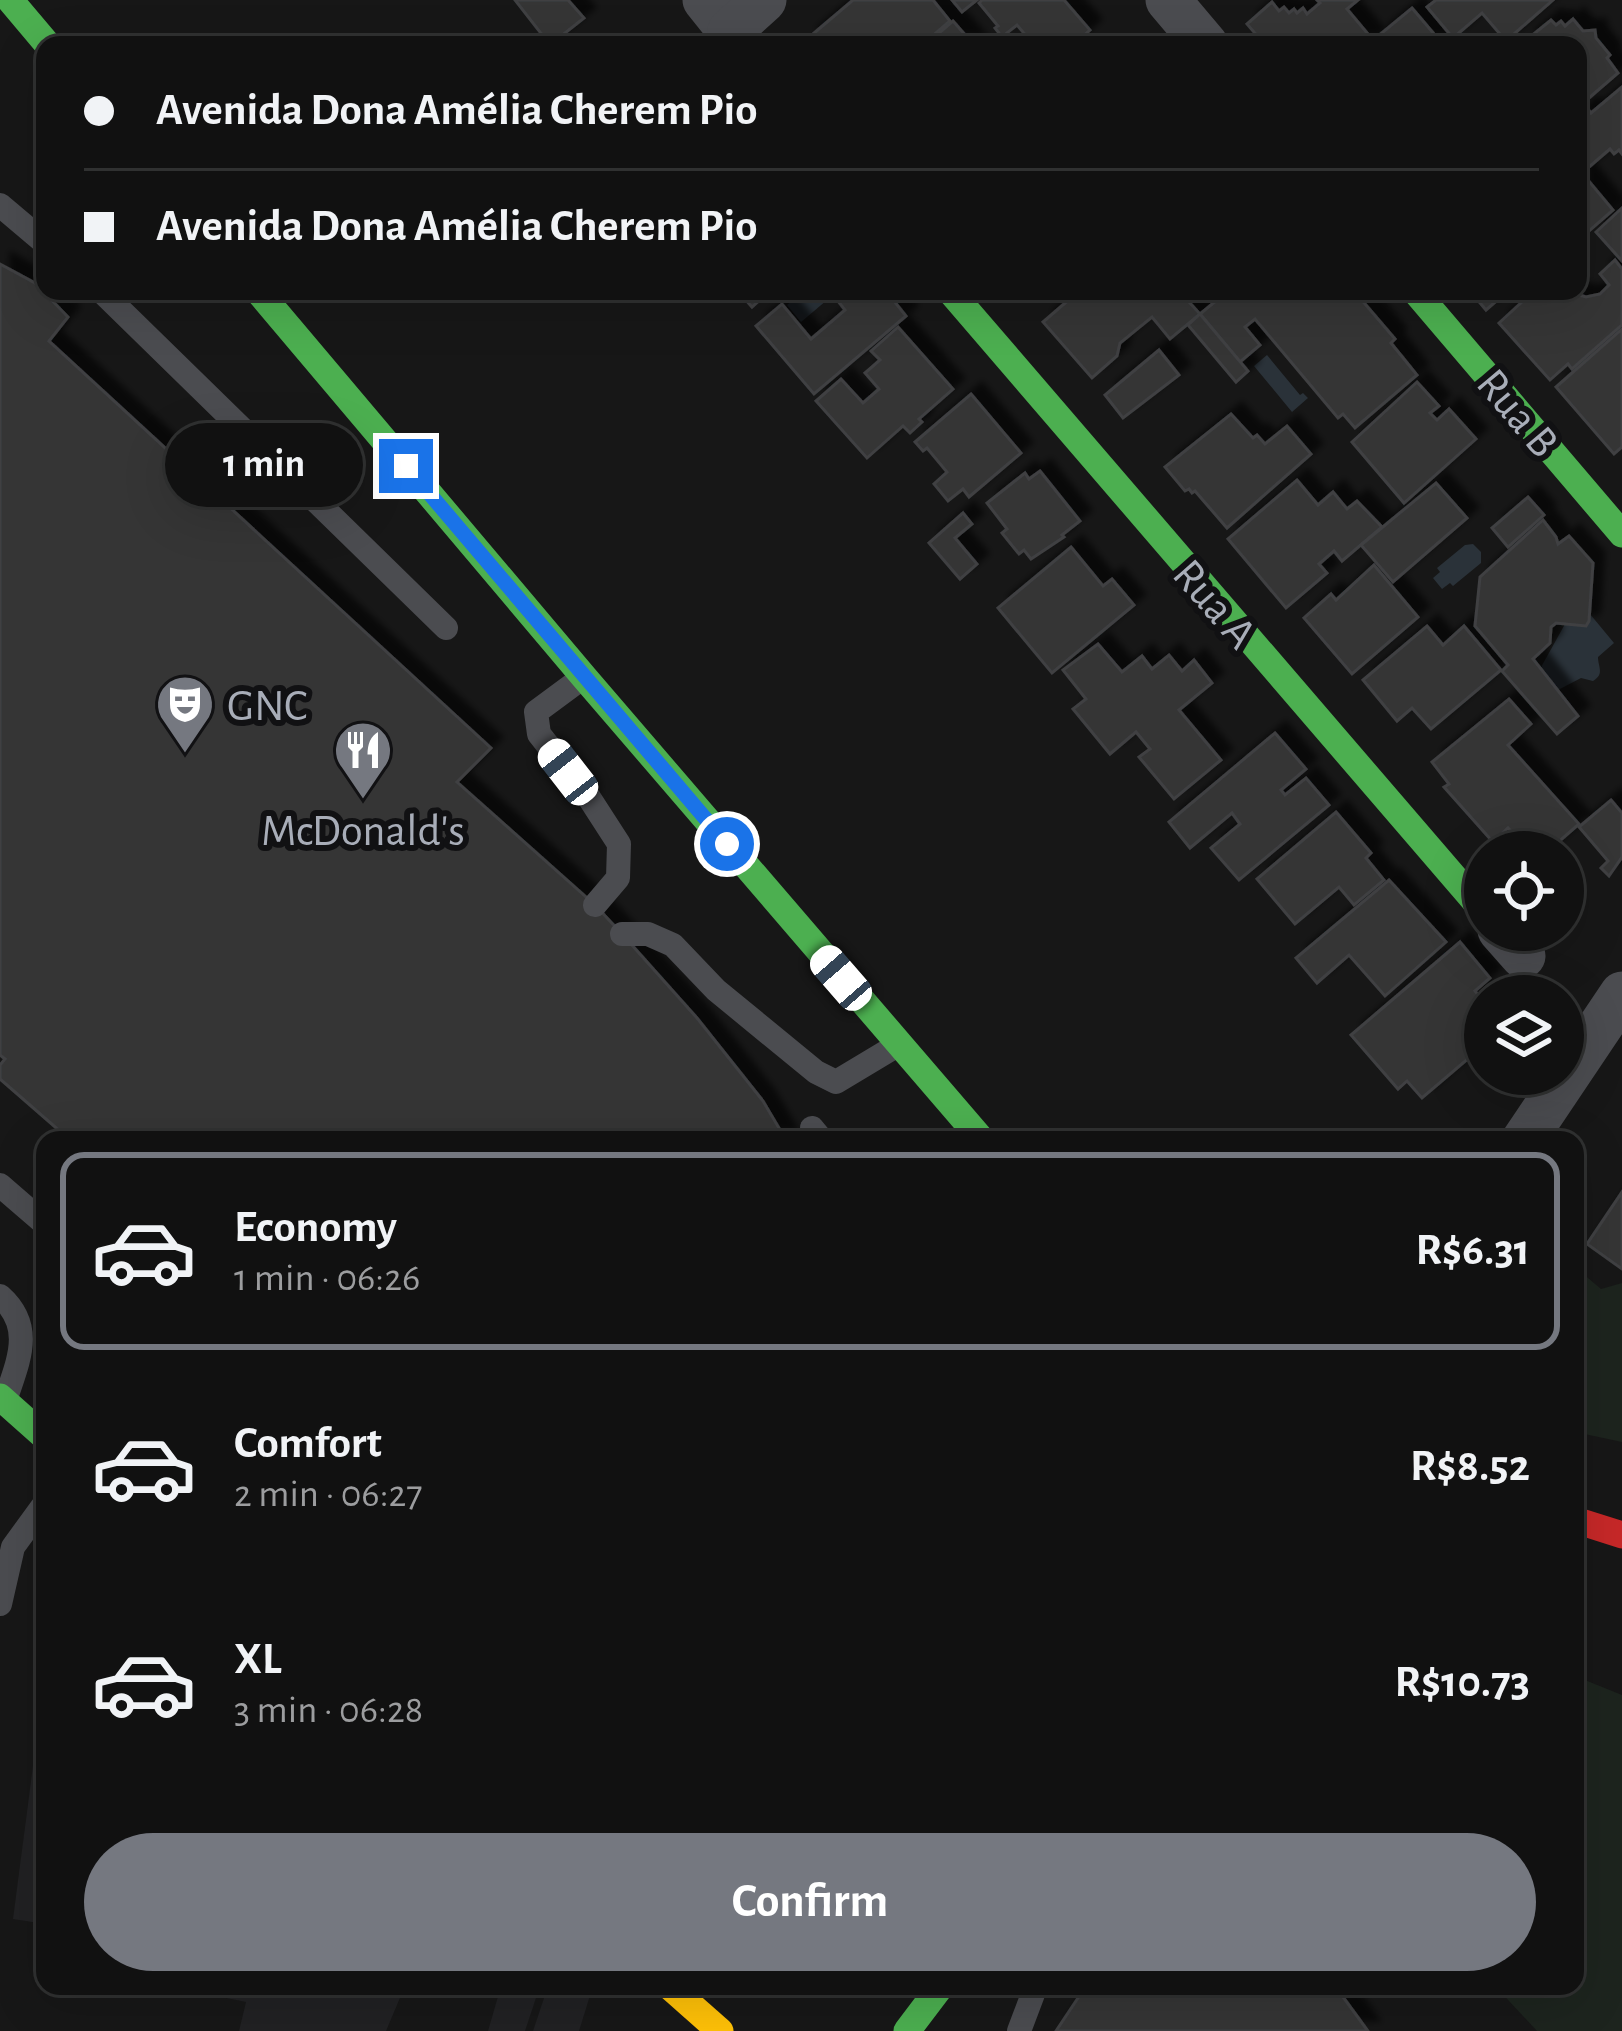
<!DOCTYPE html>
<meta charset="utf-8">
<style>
body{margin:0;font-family:"Alegreya Sans",sans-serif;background:#1e1f1f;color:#f1f3f6;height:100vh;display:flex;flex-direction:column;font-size:45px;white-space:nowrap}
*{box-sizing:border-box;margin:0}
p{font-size:39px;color:#9c9d9f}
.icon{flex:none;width:66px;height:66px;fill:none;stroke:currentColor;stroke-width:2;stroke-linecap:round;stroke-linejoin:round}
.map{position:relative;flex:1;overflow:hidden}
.panel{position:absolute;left:36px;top:1131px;width:1548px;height:864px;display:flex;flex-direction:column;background:#111;border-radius:24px;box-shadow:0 12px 48px #0002,0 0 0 3px #303131}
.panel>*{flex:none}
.guide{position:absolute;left:36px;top:36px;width:1551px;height:264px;border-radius:24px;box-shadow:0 12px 48px #0002,0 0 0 3px #303131;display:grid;align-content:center;height:264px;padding:0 48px;background:#111}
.controls{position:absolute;left:1464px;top:831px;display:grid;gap:24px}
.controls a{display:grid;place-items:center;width:120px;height:120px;border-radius:50%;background:#111;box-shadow:0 12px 48px #0002,0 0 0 3px #303131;font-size:60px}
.end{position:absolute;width:54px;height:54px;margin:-27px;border:15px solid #1a73e8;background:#fff;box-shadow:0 0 0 6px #fff}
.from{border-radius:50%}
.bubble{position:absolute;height:84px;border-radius:42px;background:#111;box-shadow:0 12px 48px #0002,0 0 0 3px #303131;font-size:39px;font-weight:600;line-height:84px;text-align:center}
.car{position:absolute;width:36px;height:72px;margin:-36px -18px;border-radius:15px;box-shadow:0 0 9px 3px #0007;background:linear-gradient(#fff 24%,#345 0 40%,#fff 0 76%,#345 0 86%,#fff 0)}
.guide b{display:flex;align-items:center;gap:42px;height:114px;font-size:45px}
.guide b+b{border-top:3px solid #303131}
.guide i{width:30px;height:30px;background:#f1f3f6}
ul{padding:21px 0 0;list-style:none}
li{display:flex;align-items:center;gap:36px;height:198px;margin:0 24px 18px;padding:0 24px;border:6px solid transparent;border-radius:24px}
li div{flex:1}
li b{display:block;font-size:45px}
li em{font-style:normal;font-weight:600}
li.active{border-color:#757880}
li>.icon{width:108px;height:108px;stroke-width:1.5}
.primary-button{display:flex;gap:24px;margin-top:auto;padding:24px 48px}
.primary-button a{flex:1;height:138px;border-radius:72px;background:#757880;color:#fff;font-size:48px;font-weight:600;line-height:138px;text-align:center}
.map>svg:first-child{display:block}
</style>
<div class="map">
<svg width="1622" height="2031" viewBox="0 0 1622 2031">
<defs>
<filter id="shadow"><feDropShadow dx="11" dy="-11" stdDeviation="3" flood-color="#0009"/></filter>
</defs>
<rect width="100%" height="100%" fill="#171717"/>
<g fill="#212123">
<polygon points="40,1712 45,1712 45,1924 13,1919"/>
<polygon points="167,1986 405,1986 386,2031 239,2031 246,2002"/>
<polygon points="501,1986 540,1986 525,2031 488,2031"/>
<polygon points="548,1986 593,1986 579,2031 533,2031"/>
</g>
<g fill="#1d241e">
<polygon points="1575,1267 1601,1289 1622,1283 1622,1442 1575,1432"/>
<polygon points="1575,1676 1622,1695 1622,2031 1537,2031 1495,1986 1575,1986"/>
</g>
<g fill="#2a3239">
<polygon points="804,291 830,291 833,295 801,322 787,305"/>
<polygon points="1267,355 1300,395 1303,393 1308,398 1292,412 1254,366"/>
<polygon points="1473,544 1481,552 1481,563 1453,586 1450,583 1442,589 1433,578 1440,572 1437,568 1465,545"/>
<path d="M1590,614L1614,643L1598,657C1598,667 1605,674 1593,681L1581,678L1558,690L1540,669L1565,624L1586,626Z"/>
</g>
<g fill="#353536" stroke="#3f4043" stroke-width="3" filter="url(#shadow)">
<polygon points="515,0 568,0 584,18 550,45"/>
<polygon points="853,0 933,0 950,21 922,45 812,45 807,39"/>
<polygon points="952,0 977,0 962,12"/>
<polygon points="982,0 1064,0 1090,30 1073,45 1034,45 1017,25 1002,37 995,28 998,26 979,3"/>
<polygon points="1317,0 1358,0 1347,9 1373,40 1366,45 1324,45 1320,41 1316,45 1265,45 1247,24 1272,2 1279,11 1284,7 1289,13 1294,9 1297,13 1303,8 1307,14 1320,3"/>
<polygon points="1436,0 1553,0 1506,41 1482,13 1453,38 1427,7"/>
<polygon points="1412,8 1440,41 1436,45 1374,45 1381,39 1378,36"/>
<polygon points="1573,19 1583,31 1595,30 1596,38 1610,55 1607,58 1618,73 1589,98 1584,92 1580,95 1578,93 1578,45 1528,45 1525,41 1551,20 1556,25 1561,21 1565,26"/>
<polygon points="953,21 974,45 925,45"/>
<polygon points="1622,87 1622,154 1619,150 1614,154 1610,149 1582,173 1613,210 1588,232 1578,221 1578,115 1587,108 1591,113"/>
<polygon points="1622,208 1622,261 1596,232"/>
<polygon points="1615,260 1622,269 1622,325 1572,369 1568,364 1550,380 1499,323 1534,291 1557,291 1565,300 1573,293 1586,297 1600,294 1609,285 1600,274"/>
<polygon points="0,264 35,283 68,317 49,341 491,748 457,782 595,905 622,934 697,1018 763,1101 786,1140 70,1140 0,1079 0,1065 5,1059 0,1055"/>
<polygon points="738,291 770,291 752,307"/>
<polygon points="830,291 886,291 906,316 814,394 756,326 782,304 811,339 845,310"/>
<polygon points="1079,291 1179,291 1200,314 1170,339 1152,317 1120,343 1117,356 1092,378 1043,322"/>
<polygon points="1228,291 1354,291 1395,339 1391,343 1417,375 1355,428 1343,414 1338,418 1255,319 1245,327 1260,345 1240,362 1200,314"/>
<polygon points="1470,291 1508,291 1486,310"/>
<polygon points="1200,314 1248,371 1236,382 1188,325"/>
<polygon points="898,327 953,389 919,419 922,422 910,433 903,426 867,458 816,401 841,379 863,403 879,389 865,373 880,360 871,351"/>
<polygon points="1622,329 1622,447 1614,454 1556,387"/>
<polygon points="1159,350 1179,375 1123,418 1105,395"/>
<polygon points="1417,382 1439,406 1430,413 1437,420 1449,409 1476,439 1404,503 1352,442"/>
<polygon points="971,394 1021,453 969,497 963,489 948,501 934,484 947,472 927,448 923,451 915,442"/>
<polygon points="1231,414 1253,438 1257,435 1265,444 1287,426 1311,454 1227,528 1195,491 1192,493 1189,489 1185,491 1165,467"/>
<polygon points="1040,471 1080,521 1062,535 1064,537 1031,559 1024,550 1019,554 1002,533 1007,529 987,503 1025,473 1029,479"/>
<polygon points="1297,480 1318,505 1333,492 1347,509 1357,501 1382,527 1342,561 1334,551 1319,564 1327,573 1286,608 1228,539"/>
<polygon points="1436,483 1467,518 1393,582 1361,545"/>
<polygon points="1528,497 1544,515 1508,547 1492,528"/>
<polygon points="963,513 972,524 955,538 977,564 960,579 929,543"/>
<polygon points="1543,520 1556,537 1558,544 1569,536 1593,563 1589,621 1586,626 1556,623 1551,627 1550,643 1533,659 1578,716 1557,734 1502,671 1508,665 1475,626 1480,577"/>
<polygon points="1071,547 1103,586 1112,579 1134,605 1052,673 998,608"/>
<polygon points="1374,565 1418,617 1352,674 1304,618 1331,594 1336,600"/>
<polygon points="1427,626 1443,645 1464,626 1501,670 1431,729 1412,708 1397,721 1363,680"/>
<polygon points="1098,644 1122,672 1142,656 1152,669 1169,655 1182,671 1194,660 1212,683 1179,710 1221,760 1174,799 1139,757 1150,749 1136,732 1110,754 1073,709 1086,699 1063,670"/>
<polygon points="1509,699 1531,724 1508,745 1579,824 1547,852 1530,852 1508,828 1493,842 1444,787 1449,784 1432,762"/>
<polygon points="1275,733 1306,769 1281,790 1285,795 1306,778 1329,805 1239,880 1211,848 1240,824 1232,813 1190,848 1169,822"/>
<polygon points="1611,800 1622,813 1622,857 1609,876 1601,868 1608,861 1579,827"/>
<polygon points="1336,812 1371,853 1366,858 1384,880 1354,905 1339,887 1295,924 1257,879"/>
<polygon points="1389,880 1446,942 1385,996 1349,955 1317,983 1296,958"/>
<polygon points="1460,942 1490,978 1475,991 1485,1003 1485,1029 1476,1037 1483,1046 1422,1098 1407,1081 1398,1089 1351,1035"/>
<polygon points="1622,1192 1622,1269 1587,1244"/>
<polygon points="1086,1986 1335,1986 1368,2031 1056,2031"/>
</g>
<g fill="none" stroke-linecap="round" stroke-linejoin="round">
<g stroke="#4b4c50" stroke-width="24">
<polyline points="0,205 45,243"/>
<polyline points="101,291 446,628"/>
<polyline points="582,678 536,712 539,734 588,796 619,844 618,878 595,905"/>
<polyline points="622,934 648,934 673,945 716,990 816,1072 836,1082 896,1046"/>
<polyline points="812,1128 822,1140"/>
<polyline points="0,1185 45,1224"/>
<path d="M0,1296C35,1327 18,1361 6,1398"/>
<polyline points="0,1604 13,1547 45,1503"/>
<polyline points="1019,2031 1036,1986"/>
</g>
<g stroke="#4b4c50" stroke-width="45">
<polyline points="705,0 741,45"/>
<polyline points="1168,0 1206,45"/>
<polyline points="730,31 764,0"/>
<polyline points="1500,930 1523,956"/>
<polyline points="1524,1140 1622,994"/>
</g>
<g stroke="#4caf50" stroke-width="27">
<polyline points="10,0 48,45"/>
<polyline points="258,291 584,677 982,1140"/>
<polyline points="950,291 1485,913"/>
<polyline points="1415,291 1622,534"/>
<polyline points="0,1397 45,1437"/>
<polyline points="907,2031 941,1986"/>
</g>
<polyline stroke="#ffc107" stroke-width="27" points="669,1986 720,2031"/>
<polyline stroke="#c62828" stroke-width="27" points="1575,1520 1622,1535"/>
</g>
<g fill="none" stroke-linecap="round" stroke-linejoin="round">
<polyline stroke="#1a73e8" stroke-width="15" points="406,466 727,844"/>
</g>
<defs>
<symbol id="theatre-pin" viewBox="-11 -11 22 30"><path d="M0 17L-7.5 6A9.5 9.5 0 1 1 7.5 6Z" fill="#757880" stroke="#111113"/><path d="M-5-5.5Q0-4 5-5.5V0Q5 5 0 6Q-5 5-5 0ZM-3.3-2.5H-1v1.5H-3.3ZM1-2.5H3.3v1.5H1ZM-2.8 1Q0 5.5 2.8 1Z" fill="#fff"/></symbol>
<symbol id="restaurant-pin" viewBox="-11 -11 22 30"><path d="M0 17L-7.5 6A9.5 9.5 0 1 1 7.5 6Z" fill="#757880" stroke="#111113"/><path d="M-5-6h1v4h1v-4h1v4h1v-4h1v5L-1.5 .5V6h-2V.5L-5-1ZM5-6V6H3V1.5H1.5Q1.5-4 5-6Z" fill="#fff"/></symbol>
</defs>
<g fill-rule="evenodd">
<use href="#theatre-pin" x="152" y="671" width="66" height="90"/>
<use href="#restaurant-pin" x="330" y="717" width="66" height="90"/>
</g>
<g text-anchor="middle" stroke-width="12" stroke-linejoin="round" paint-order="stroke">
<g font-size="45" fill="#a8adb8" stroke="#111113">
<text transform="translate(1519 412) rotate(50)" y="16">Rua B</text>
<text transform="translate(1216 603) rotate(49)" y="16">Rua A</text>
</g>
<g font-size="45" fill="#a8adb8" stroke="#111113" text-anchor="start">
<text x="227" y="720">GNC</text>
<text x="363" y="845" text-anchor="middle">McDonald's</text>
</g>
</g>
</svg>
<div class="controls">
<a><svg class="icon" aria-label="locate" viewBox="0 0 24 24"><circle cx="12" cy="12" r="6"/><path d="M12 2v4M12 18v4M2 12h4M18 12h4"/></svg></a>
<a><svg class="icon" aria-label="layers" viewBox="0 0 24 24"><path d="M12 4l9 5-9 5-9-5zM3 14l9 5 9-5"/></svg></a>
</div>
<i class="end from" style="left:727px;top:844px"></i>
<i class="end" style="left:406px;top:466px"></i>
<div class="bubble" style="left:165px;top:423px;width:198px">1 min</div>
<i class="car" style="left:568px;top:772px;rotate:322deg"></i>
<i class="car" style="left:841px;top:978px;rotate:319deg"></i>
<div class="guide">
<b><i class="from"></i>Avenida Dona Amélia Cherem Pio</b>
<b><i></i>Avenida Dona Amélia Cherem Pio</b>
</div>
<section class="panel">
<ul>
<li class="active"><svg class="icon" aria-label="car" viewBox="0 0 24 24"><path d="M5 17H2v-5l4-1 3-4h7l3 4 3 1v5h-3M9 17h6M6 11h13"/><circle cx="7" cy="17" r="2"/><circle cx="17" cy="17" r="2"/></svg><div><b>Economy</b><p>1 min · 06:26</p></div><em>R$6.31</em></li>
<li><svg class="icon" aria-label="car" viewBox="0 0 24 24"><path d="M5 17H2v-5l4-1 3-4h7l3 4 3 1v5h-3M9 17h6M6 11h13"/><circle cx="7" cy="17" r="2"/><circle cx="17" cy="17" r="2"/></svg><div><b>Comfort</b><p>2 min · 06:27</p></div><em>R$8.52</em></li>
<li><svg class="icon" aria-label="car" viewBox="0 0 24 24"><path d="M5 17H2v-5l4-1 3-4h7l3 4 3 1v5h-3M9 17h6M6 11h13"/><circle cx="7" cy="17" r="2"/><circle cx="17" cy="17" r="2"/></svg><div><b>XL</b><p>3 min · 06:28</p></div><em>R$10.73</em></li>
</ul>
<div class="primary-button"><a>Confirm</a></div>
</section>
</div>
